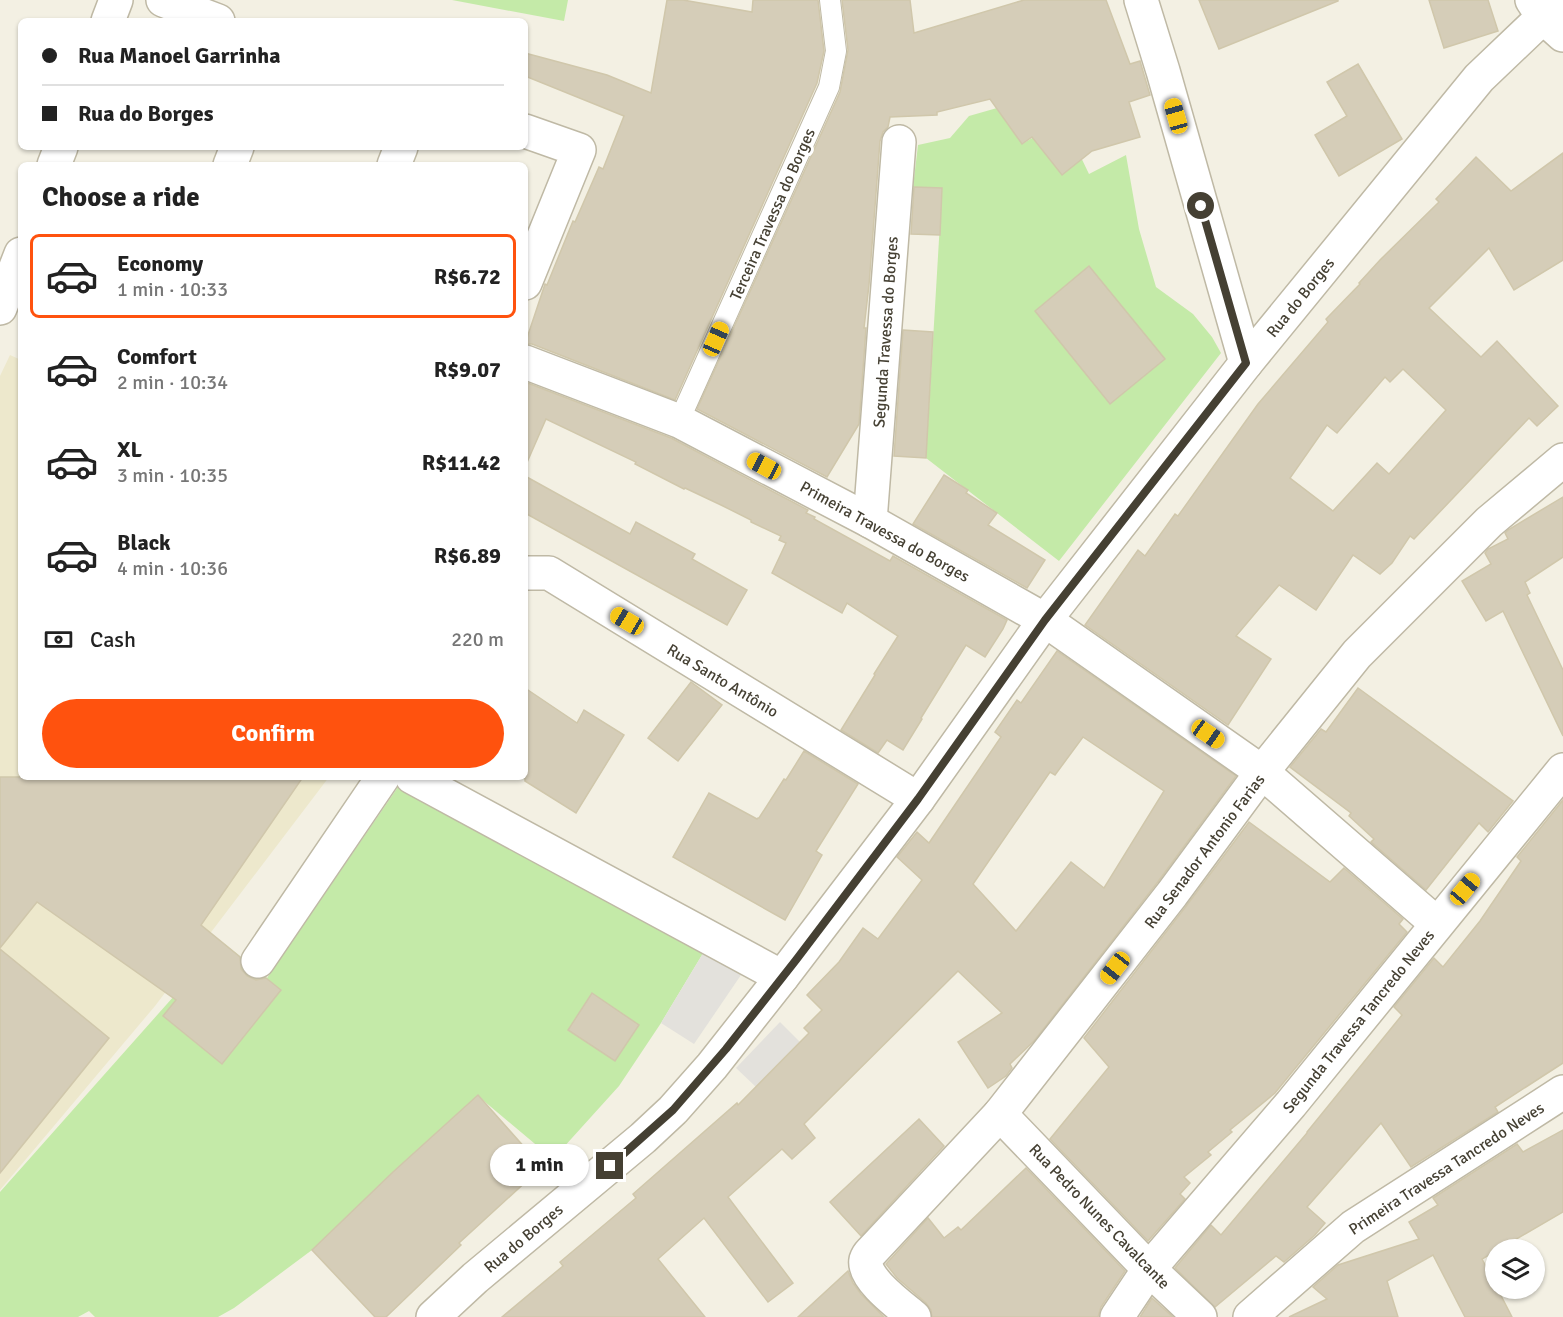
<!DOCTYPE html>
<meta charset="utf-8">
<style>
body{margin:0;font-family:Signika,sans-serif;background:#f2f2f2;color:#222;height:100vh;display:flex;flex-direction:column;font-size:22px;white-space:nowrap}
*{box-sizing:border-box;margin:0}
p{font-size:20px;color:#767676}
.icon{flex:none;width:33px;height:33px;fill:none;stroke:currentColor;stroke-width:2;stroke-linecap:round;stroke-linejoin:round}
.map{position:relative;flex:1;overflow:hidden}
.panel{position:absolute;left:18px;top:162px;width:510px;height:618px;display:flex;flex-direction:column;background:#fff;border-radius:9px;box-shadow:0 2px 4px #0004}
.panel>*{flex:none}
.hud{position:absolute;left:18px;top:18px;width:510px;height:132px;border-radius:9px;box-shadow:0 2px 4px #0004;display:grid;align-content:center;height:132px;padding:0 24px;background:#fff}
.buttons{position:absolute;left:1485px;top:1239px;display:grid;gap:12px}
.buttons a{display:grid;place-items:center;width:60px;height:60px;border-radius:50%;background:#fff;box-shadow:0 2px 4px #0004;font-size:30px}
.end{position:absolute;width:27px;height:27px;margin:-14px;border:8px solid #454033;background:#fff;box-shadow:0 0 0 3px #fff}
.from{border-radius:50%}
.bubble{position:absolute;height:42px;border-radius:21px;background:#fff;box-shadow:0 2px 4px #0004;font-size:20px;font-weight:700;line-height:42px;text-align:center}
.car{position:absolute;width:18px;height:36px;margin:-18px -9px;border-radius:8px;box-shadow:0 0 4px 2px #0007;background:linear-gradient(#f5c518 24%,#345 0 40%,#f5c518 0 76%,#345 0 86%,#f5c518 0)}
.hud b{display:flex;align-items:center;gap:21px;height:57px;font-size:22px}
.hud b+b{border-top:2px solid #e0e0e0}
.hud i{width:15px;height:15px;background:#222}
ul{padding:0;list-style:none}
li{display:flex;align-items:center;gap:18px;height:84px;margin:0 12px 9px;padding:0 12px;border:3px solid transparent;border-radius:9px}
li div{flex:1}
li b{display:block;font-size:22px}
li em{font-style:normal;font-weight:700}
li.on{border-color:#ff520e}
li>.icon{width:54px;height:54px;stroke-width:1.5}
h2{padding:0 24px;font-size:27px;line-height:72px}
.pay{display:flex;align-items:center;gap:15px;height:66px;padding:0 24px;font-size:22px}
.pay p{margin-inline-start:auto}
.button{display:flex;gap:12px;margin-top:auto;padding:12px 24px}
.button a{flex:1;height:69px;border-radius:36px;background:#ff520e;color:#fff;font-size:24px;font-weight:700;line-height:69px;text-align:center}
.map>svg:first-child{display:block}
</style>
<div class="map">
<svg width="1563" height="1317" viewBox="0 0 1563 1317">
<rect width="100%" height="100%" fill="#f3f0e3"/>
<polygon fill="#ede8cc" points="10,355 21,360 21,777 329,777 155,1006 0,1190 0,376"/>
<g fill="#c4eaa8">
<polygon points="452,0 568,0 564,21"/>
<polygon points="997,108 1022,144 1063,120 1089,174 1126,155 1139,229 1156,287 1193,314 1212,337 1221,353 1059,561 926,458 942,189 913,187 918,145 950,138 969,116"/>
<polygon points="398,787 637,917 705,950 661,1023 619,1086 553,1159 478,1096 312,1250 234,1308 218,1317 95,1317 89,1311 78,1317 0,1317 0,1192 222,942 267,978"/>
</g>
<g fill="#e3e1dc">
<polygon points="705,950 743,972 694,1044 661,1023"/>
<polygon points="780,1022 800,1042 756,1087 736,1068"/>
</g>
<g fill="#d5cdb8" stroke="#d0c7ab" stroke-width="1.5" fill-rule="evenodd">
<polygon points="667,0 683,0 752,12 753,0 818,0 824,51 817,83 675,400 532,344 525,344 545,284 547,285 573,221 575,222 599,167 603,169 624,116 525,76 525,53 607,75 651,93"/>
<polygon points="842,0 910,0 914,33 1024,0 1106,0 1130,64 1140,61 1150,95 1129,102 1140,137 1092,151 1062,175 1032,137 1022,144 990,99 937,112 937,115 890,117 888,127 883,132 880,141 869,285 864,328 866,328 859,424 827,477 697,409 840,92 848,50"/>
<polygon points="1199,0 1338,0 1338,1 1219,49"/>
<polygon points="1429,0 1488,0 1498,31 1444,48"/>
<polygon points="1358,64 1402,139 1339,176 1315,135 1347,116 1327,82"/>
<path d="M1563,153V260L1514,290L1489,248L1429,308L1481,357L1497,341L1558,406L1537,426L1529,418L1414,539L1410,536L1392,563L1380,574L1353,555L1316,610L1279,585L1236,636L1271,659L1228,725L1085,625L1138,550L1145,556L1175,514L1178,516L1258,404L1328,322L1326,319L1360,284L1359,283L1380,260L1439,202L1436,199L1476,157L1511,191ZM1403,369L1446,410L1389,474L1377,463L1333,511L1290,478L1327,425L1337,433L1385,377L1390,382Z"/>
<polygon points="914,187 942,188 940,235 911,234"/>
<polygon points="1089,266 1165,359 1110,404 1035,311"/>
<polygon points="903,330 933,332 926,458 894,456"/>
<polygon points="525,382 671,438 808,510 806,513 815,517 814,519 890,561 893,556 1007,620 1003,629 985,657 966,645 921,718 922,719 903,750 887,740 878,753 841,730 875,675 874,674 898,636 847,603 842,613 772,573 786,543 779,540 781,536 751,522 751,520 721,505 685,488 684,489 635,464 636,462 546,419 525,467"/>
<polygon points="944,475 968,490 966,493 997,513 988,525 1045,560 1027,588 913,524"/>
<polygon points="525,476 630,534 636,522 695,554 692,559 747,590 727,625 525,513"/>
<polygon points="1563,497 1563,557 1525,582 1530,593 1527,595 1563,670 1563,736 1503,611 1486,621 1462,581 1491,564 1485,553 1488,549 1508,539 1505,533 1508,530"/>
<path d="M1057,651L1236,776L1157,883L1034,1041L1010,1064L1012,1068L1006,1076L988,1088L958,1042L1002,1013L958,971L804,1124L815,1138L792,1159L782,1149L728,1197L793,1283L768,1302L704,1218L658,1259L705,1317H502L563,1266L560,1262L636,1198L633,1194L737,1103L738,1105L809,1033L804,1028L822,1010L807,995L839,962L863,928L878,939L922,880L897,857L917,832L929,843L1001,737L995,732L1017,700L1021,703ZM1083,737L1164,791L1104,888L1071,862L1016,931L973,884L1050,772L1055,775Z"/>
<polygon points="691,682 722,705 678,761 648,738"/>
<polygon points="525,688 577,723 584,710 624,735 576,813 525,781"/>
<polygon points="1358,688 1513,801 1488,832 1479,823 1426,890 1371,842 1374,839 1349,816 1351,813 1290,767 1321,729 1326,732"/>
<polygon points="804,751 858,784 816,851 822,855 785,920 673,857 709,793 757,819 758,818 759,818 784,779 786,780"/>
<polygon points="0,777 303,777 201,925 240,957 241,969 247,976 256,980 266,978 281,990 222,1064 163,1016 176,1000 37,902 0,948"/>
<polygon points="1563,800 1563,1063 1495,1107 1498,1112 1411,1167 1381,1123 1307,1207 1325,1223 1315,1235 1284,1262 1276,1256 1215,1307 1175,1268 1211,1225 1221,1235 1307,1133 1307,1132 1402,1015 1394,1007 1434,958 1443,967 1480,921 1521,861 1517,857"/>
<polygon points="1249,822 1330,882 1344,868 1403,919 1399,924 1407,932 1275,1093 1230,1130 1232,1132 1208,1152 1211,1155 1184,1177 1190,1183 1180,1194 1185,1199 1148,1241 1050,1139 1109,1067 1084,1038 1187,905"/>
<polygon points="0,949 109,1038 0,1173"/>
<polygon points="592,993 639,1025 615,1061 568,1030"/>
<polygon points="478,1095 542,1167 459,1243 461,1245 386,1317 375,1317 312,1250 393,1172"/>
<polygon points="919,1119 944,1146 861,1236 830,1202"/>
<polygon points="1563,1130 1563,1212 1482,1259 1496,1285 1496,1288 1497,1288 1512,1317 1465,1317 1433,1255 1387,1281 1398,1317 1289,1317 1327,1299 1313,1287 1338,1265 1419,1239 1409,1222 1438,1205 1433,1198 1517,1144 1523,1152"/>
<polygon points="1026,1168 1125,1271 1101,1307 1098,1317 932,1317 931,1310 926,1303 897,1278 886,1264 928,1218 944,1238 958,1227 961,1230"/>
<polygon points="848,1271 853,1283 861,1294 884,1317 798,1317"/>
<polygon points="1152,1298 1173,1317 1140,1317"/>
</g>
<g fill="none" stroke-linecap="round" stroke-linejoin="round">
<defs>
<polyline id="service" points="679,421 829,87 836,51 830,0"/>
<g id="minor">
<polyline points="163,0 218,21"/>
<polyline points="1141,0 1163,71 1246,363"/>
<polyline points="1532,0 1543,17 1563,35"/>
<polyline points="108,21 116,0"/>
<polyline points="525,131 579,150 525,283"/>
<polyline points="54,165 61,147"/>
<polyline points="230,165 237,147"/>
<polyline points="394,165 401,147"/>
<polyline points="0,308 21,254"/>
<polyline points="525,362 679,421 870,521 1045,620 1262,772 1436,923"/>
<polyline points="870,521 899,142"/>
<polyline points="525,573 549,573 918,799"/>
<polyline points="412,777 782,977"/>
<polyline points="258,961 383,777"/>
<polyline points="1000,1114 1149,1269 1200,1317"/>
<path d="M914,1317C901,1306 862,1278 866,1260C867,1257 869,1254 871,1252L1000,1114L1172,894L1262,772L1357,654L1489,522L1563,460"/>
<polyline points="1117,1317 1149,1269 1291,1104 1563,770"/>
<polyline points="1250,1317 1353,1227 1563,1092"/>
</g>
<polyline id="tertiary" points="433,1317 475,1278 643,1138 673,1110 712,1066 782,977 918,799 1045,620 1246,363 1479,78 1543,17 1563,4"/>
</defs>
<use href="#service" stroke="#bfb9a5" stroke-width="22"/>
<use href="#minor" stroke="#bfb9a5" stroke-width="36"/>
<use href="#tertiary" stroke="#bfb9a5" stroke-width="36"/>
<use href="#service" stroke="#fff" stroke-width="20"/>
<use href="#minor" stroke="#fff" stroke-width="33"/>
<use href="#tertiary" stroke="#fff" stroke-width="33"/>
</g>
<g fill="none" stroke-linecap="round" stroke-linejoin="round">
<polyline stroke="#454033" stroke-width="8" points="610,1166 673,1110 726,1049 796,960 918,799 1045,620 1246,363 1201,206"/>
</g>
<g text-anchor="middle" stroke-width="6" stroke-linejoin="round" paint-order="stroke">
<g font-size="16" fill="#454033" stroke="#fff">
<text transform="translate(772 214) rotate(-66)" y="6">Terceira Travessa do Borges</text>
<text transform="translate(1300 297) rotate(-51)" y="6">Rua do Borges</text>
<text transform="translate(885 332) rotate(-86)" y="6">Segunda Travessa do Borges</text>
<text transform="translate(885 531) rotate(29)" y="6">Primeira Travessa do Borges</text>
<text transform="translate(723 680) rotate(31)" y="6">Rua Santo Antônio</text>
<text transform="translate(1204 851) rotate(-53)" y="6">Rua Senador Antonio Farias</text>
<text transform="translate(1358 1021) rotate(-51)" y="6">Segunda Travessa Tancredo Neves</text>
<text transform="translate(1446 1168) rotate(-33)" y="6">Primeira Travessa Tancredo Neves</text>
<text transform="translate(1100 1216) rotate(46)" y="6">Rua Pedro Nunes Cavalcante</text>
<text transform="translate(523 1238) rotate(-40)" y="6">Rua do Borges</text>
</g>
</g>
</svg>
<div class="buttons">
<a><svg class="icon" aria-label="layers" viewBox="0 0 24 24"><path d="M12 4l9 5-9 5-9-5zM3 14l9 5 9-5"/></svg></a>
</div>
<i class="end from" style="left:1201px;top:206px"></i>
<i class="end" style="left:610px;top:1166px"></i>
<div class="bubble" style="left:490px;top:1144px;width:99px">1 min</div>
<i class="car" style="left:1176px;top:116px;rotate:344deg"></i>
<i class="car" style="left:716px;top:339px;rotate:24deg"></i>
<i class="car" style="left:764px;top:466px;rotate:298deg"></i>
<i class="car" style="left:627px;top:621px;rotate:301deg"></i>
<i class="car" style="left:1208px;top:734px;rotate:125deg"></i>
<i class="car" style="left:1465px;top:889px;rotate:40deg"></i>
<i class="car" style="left:1115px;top:968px;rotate:218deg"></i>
<div class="hud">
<b><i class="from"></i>Rua Manoel Garrinha</b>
<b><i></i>Rua do Borges</b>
</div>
<section class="panel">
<h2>Choose a ride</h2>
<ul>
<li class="on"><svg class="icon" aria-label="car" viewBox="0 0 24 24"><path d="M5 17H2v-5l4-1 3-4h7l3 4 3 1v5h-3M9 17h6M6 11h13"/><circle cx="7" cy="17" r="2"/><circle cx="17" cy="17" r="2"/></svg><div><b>Economy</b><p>1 min · 10:33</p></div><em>R$6.72</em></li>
<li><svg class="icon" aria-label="car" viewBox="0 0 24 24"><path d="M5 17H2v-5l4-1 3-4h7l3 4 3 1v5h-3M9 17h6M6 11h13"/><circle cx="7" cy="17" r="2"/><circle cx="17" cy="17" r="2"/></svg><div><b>Comfort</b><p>2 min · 10:34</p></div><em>R$9.07</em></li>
<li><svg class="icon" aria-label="car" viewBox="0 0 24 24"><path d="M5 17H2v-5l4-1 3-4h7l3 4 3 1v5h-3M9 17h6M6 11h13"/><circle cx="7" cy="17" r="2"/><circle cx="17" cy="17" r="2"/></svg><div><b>XL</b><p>3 min · 10:35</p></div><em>R$11.42</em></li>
<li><svg class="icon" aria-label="car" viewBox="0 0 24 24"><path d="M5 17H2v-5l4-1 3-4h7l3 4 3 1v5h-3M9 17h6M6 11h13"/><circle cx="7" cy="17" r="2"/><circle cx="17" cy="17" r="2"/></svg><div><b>Black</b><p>4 min · 10:36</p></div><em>R$6.89</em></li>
</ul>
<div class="pay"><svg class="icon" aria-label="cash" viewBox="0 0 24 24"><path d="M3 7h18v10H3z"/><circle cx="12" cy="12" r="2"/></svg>Cash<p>220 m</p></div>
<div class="button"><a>Confirm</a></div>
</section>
</div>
